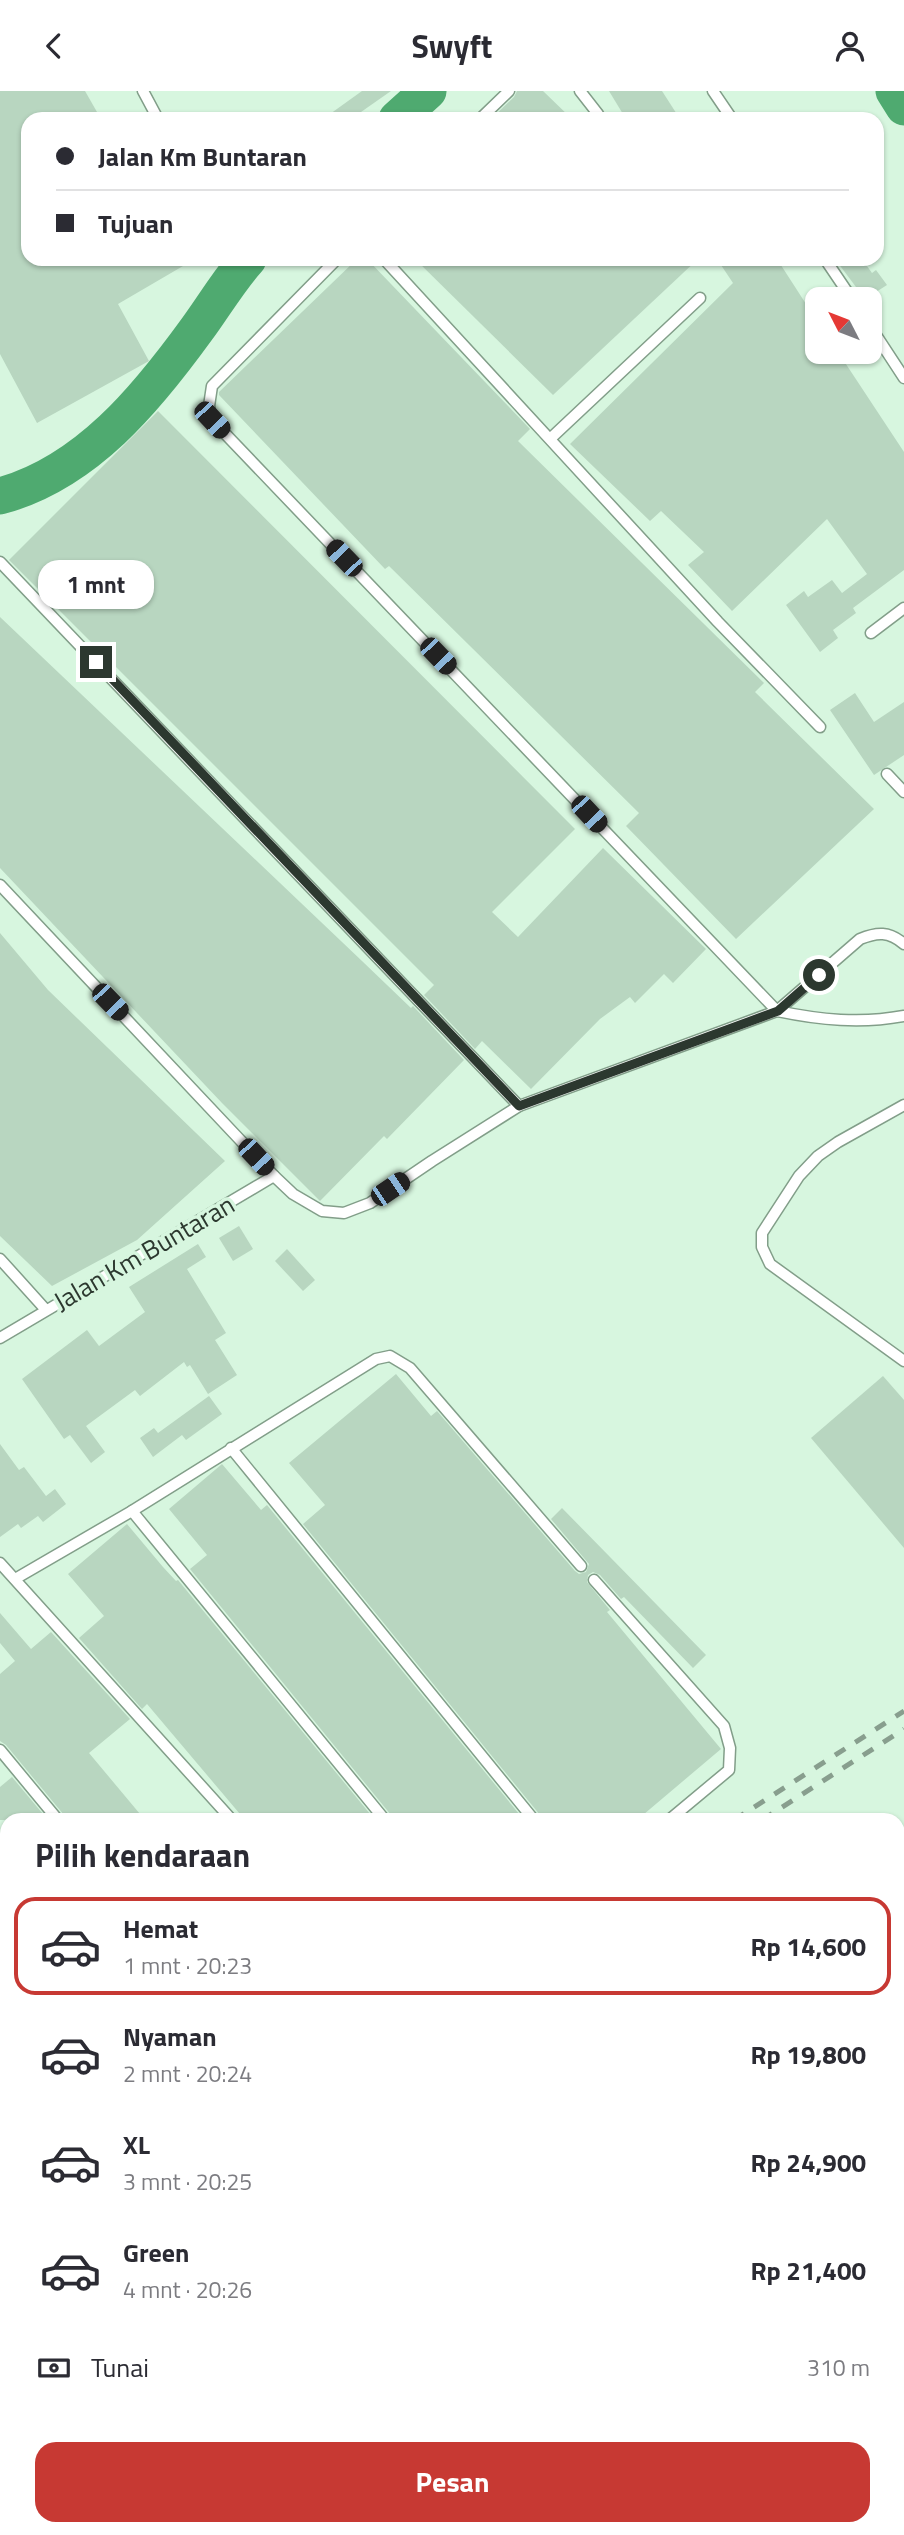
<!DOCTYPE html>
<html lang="id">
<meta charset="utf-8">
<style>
body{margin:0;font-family:"Titillium Web",sans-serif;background:#f7f7f7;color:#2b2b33;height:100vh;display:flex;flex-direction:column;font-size:26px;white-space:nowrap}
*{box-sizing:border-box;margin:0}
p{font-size:23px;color:#7c7c81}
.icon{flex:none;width:38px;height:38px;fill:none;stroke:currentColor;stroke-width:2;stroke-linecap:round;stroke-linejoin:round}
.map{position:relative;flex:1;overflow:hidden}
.sheet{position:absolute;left:0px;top:1722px;width:905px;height:723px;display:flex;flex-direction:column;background:#fff;border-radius:21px 21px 0 0;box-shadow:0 2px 5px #0004}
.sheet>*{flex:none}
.top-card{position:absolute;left:21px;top:21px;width:863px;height:154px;border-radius:21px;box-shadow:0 2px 5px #0004;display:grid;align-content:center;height:154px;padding:0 35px;background:#fff}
.needle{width:46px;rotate:312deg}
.controls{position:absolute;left:805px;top:196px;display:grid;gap:14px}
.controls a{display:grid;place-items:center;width:77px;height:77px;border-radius:14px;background:#fff;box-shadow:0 2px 5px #0004;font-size:35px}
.end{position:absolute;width:32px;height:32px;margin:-16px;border:9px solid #2c382f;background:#fff;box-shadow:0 0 0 4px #fff}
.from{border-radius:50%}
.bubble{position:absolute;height:49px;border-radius:21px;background:#fff;box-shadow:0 2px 5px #0004;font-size:23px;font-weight:700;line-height:49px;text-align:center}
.car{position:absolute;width:21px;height:42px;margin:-21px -10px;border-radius:9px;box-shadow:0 0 5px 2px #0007;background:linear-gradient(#222 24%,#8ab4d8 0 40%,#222 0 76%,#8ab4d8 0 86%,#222 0)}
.top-card b{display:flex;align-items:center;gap:24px;height:66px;font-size:26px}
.top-card b+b{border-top:2px solid #e1e1e2}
.top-card i{width:18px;height:18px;background:#2b2b33}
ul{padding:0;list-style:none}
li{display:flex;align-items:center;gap:21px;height:98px;margin:0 14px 10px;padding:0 21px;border:4px solid transparent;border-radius:21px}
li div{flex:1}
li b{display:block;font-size:26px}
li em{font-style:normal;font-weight:700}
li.selected{border-color:#c73933}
li>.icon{width:63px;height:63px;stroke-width:1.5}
h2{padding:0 35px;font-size:32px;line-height:84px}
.pay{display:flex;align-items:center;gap:18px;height:77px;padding:0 35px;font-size:26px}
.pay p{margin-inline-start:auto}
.primary-button{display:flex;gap:14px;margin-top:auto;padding:14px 35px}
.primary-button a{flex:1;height:80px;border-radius:21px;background:#c73933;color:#fff;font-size:28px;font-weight:700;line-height:80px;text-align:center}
header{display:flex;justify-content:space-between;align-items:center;height:91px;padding:0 35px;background:#fff;font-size:32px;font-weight:700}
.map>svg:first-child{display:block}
</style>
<header><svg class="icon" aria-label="back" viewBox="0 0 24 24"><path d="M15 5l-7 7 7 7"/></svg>Swyft<svg class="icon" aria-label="person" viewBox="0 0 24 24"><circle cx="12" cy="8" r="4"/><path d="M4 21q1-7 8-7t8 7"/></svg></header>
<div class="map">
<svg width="904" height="2444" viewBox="0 0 904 2444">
<rect width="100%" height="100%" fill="#d7f6df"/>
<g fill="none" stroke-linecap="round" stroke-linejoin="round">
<g stroke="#4faa70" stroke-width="37">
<polyline points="894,0 904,16"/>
<polyline points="397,28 428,0"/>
<path d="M0,405C86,382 147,307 197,238C214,215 229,189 248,168"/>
</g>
</g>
<g fill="#b8d6c0">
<polygon points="0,0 85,0 101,28 28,28 28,168 195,168 118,213 149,270 37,332 0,263"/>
<polygon points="362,0 391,0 351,28 323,28"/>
<polygon points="517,0 543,0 572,28 491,28 514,6"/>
<polygon points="609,0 662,0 680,28 626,28"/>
<polygon points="357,168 367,168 510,317 530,338 518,350 764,592 755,601 874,718 736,848 626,735 639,722 389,475 385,478 219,304 219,301"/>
<polygon points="415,168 698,168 553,304"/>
<polygon points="717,168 777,168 817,230 817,261 838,261 904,361 904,479 853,517 856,522 833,539 838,547 820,561 786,514 804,500 808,506 832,489 842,502 867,483 827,428 732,520 688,474 704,461 661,420 650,430 570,353 733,192"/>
<polygon points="835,168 862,168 872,182 876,179 887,194 865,208"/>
<polygon points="158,320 575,738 492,821 518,846 603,757 706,858 673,892 664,883 635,912 630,906 600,928 531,998 482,950 475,958 424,904 434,894 9,469"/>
<polygon points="0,526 362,870 411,917 413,915 464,969 387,1048 384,1045 320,1110 222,1012 0,777"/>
<polygon points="855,602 874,631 904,611 904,664 874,684 830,619"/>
<polygon points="0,842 48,899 225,1070 137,1149 52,1195 0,1145"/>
<polygon points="239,1135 253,1158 233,1170 219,1147"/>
<polygon points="198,1153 206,1166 187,1178 226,1242 215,1249 237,1284 208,1303 190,1274 187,1276 184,1271 140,1305 135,1299 86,1335 105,1361 91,1372 70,1344 64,1348 22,1288 87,1239 99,1255 145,1221 129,1196"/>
<polygon points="287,1158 315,1189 303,1200 275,1170"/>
<polygon points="396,1283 431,1325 437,1320 575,1480 579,1483 586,1481 589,1473 551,1428 562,1417 706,1564 693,1577 624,1506 621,1508 600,1484 593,1481 588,1484 587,1491 610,1519 607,1521 721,1658 637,1729 542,1729 540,1724 303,1433 325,1414 289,1372"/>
<polygon points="883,1285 904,1309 904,1457 811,1347"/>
<polygon points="209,1305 222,1323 186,1349 182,1344 153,1366 140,1347 154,1337 158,1342"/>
<polygon points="0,1353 19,1379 24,1376 46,1405 55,1398 66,1413 43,1431 38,1425 21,1437 18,1433 0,1446"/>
<polygon points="222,1373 261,1419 267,1414 524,1729 393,1729 391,1724 190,1478 207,1464 169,1418"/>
<polygon points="127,1433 163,1476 176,1490 178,1489 375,1729 245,1729 147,1613 142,1618 79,1547 104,1525 68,1483"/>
<polygon points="0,1522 31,1558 51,1541 130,1628 89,1662 145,1729 66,1729 64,1724 6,1654 0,1650 0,1583 15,1570 0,1552"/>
<polygon points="12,1686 48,1729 0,1729 0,1696"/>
</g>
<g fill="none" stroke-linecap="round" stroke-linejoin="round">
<defs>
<g id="lane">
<polyline points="143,0 158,28"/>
<polyline points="580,0 598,23"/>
<polyline points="713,0 732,28"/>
<polyline points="480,28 509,0"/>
<path d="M337,168L212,295L209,315L212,329L777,920L860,848C877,841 889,840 904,853"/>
<polyline points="384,168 718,531 820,636"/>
<polyline points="825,168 852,208"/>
<polyline points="870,235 904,287"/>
<polyline points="551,347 700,207"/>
<polyline points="0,471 519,1015"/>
<polyline points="871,542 904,517"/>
<polyline points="887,683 904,701"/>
<polyline points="0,794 274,1085"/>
<polyline points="904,1014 838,1051 818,1065 799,1085 762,1142 762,1156 770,1173 904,1270"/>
<polyline points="0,1168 46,1219"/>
<path d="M0,1247L274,1085L293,1103L322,1120L344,1122L370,1112L432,1070L519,1015L777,920C820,929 861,933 904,925"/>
<polyline points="231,1357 534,1729"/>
<polyline points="132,1420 385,1729"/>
<polyline points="0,1472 232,1729"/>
<polyline points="15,1488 132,1420 376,1268 390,1265 410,1277 581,1475"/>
<polyline points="594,1489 724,1635 730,1657 729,1679 669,1729"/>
<polyline points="0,1659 58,1729"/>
<polyline points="898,2141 904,2148"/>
<polyline points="0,2285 7,2280"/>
<polyline points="898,2378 904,2372"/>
<polyline points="855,2438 860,2444"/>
</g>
<g id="street">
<polyline points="0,1780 7,1789"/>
<polyline points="521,2438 526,2444"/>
</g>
</defs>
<use href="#lane" stroke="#829e89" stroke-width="13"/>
<use href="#street" stroke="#829e89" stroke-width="24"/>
<use href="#lane" stroke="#fff" stroke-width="10"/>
<use href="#street" stroke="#fff" stroke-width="21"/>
<g stroke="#889e8e" stroke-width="5" stroke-dasharray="12 12" stroke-linecap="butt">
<polyline points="734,1729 904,1620"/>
<polyline points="762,1729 904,1638"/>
<polyline points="0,2200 7,2195"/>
<polyline points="0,2219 7,2214"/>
</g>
</g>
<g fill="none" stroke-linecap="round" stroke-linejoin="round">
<polyline stroke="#2c382f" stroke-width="9" points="96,571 519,1015 778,920 819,884"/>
</g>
<g text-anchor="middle" stroke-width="7" stroke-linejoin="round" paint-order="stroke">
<g font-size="26" fill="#2c382f" stroke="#d7f6df">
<text transform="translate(144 1162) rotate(-30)" y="9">Jalan Km Buntaran</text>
</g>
</g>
</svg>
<div class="controls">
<a><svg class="needle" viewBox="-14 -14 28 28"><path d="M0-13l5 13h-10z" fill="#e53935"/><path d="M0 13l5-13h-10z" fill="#7c7c81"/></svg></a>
</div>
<i class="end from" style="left:819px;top:884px"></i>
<i class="end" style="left:96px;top:571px"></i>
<div class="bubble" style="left:38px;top:469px;width:116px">1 mnt</div>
<i class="car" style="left:212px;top:329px;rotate:137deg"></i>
<i class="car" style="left:344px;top:467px;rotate:316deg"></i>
<i class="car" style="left:438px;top:565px;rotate:136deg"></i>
<i class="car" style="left:589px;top:723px;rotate:137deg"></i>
<i class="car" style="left:110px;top:911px;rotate:136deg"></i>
<i class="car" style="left:256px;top:1066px;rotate:137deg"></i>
<i class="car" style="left:390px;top:1098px;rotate:56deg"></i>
<div class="top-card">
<b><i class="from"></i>Jalan Km Buntaran</b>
<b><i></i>Tujuan</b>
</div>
<section class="sheet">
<h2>Pilih kendaraan</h2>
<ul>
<li class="selected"><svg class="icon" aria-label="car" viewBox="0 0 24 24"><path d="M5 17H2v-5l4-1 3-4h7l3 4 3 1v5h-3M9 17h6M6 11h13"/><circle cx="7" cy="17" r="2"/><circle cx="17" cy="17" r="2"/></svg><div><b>Hemat</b><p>1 mnt · 20:23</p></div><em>Rp 14,600</em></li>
<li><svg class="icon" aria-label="car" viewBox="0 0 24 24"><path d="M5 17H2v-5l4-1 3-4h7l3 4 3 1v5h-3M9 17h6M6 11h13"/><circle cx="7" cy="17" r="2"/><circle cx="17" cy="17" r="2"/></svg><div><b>Nyaman</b><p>2 mnt · 20:24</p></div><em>Rp 19,800</em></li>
<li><svg class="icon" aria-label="car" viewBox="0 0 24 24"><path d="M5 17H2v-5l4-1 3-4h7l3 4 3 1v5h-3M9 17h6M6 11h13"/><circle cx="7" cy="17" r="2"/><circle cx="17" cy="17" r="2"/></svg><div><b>XL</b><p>3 mnt · 20:25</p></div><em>Rp 24,900</em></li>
<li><svg class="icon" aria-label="car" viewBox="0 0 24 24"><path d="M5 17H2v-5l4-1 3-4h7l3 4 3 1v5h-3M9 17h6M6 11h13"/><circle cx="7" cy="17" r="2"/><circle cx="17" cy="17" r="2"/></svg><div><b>Green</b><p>4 mnt · 20:26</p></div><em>Rp 21,400</em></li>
</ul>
<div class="pay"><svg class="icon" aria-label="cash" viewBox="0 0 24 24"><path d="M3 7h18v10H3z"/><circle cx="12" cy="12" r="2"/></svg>Tunai<p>310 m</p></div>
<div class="primary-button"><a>Pesan</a></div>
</section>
</div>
